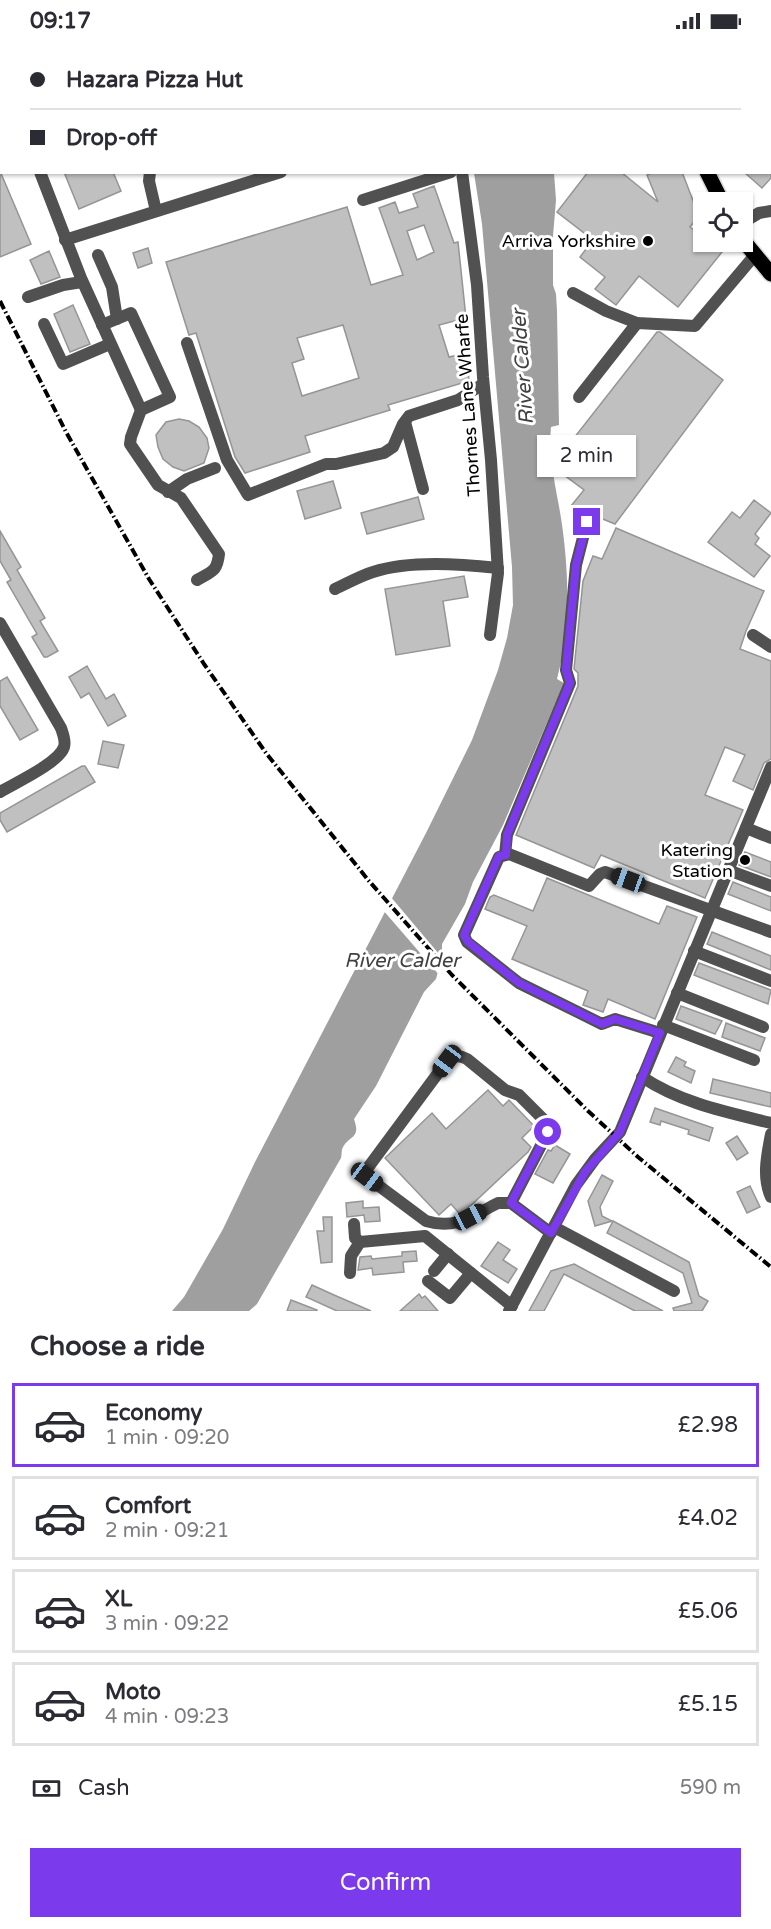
<!DOCTYPE html>
<meta charset="utf-8">
<style>
body{margin:0;font-family:"Varela Round",sans-serif;background:#f7f7f7;color:#2b2b33;height:100vh;display:flex;flex-direction:column;font-size:22px;white-space:nowrap}
*{box-sizing:border-box;margin:0}
p{font-size:20px;color:#7c7c81}
.icon{flex:none;width:33px;height:33px;fill:none;stroke:currentColor;stroke-width:2;stroke-linecap:round;stroke-linejoin:round}
.map{position:relative;height:1269px;overflow:hidden}
.details{display:flex;flex-direction:column;background:#fff;flex:1}
.details>*{flex:none}
.hud{position:absolute;left:0px;top:0px;width:771px;height:132px;box-shadow:0 2px 4px #0004;display:grid;align-content:center;height:132px;padding:0 30px;background:#fff}
.controls{position:absolute;left:693px;top:150px;display:grid;gap:12px}
.controls a{display:grid;place-items:center;width:60px;height:60px;border-radius:0px;background:#fff;box-shadow:0 2px 4px #0004;font-size:30px}
.end{position:absolute;width:27px;height:27px;margin:-14px;border:8px solid #7c3aed;background:#fff;box-shadow:0 0 0 3px #fff}
.from{border-radius:50%}
.bubble{position:absolute;height:42px;border-radius:0px;background:#fff;box-shadow:0 2px 4px #0004;font-size:20px;font-weight:600;line-height:42px;text-align:center}
.car{position:absolute;width:18px;height:36px;margin:-18px -9px;border-radius:8px;box-shadow:0 0 4px 2px #0007;background:linear-gradient(#222 24%,#8ab4d8 0 40%,#222 0 76%,#8ab4d8 0 86%,#222 0)}
.hud b{display:flex;align-items:center;gap:21px;height:57px;font-size:22px}
.hud b+b{border-top:2px solid #e1e1e2}
.hud i{width:15px;height:15px;background:#2b2b33}
ul{padding:0;list-style:none}
li{display:flex;align-items:center;gap:18px;height:84px;margin:0 12px 9px;padding:0 18px;border:3px solid #e1e1e2;border-radius:0px}
li div{flex:1}
li b{display:block;font-size:22px}
li em{font-style:normal;font-weight:600}
li.active{border-color:#7c3aed}
li>.icon{width:54px;height:54px;stroke-width:1.5}
h2{padding:0 30px;font-size:27px;line-height:72px}
.pay{display:flex;align-items:center;gap:15px;height:66px;padding:0 30px;font-size:22px}
.pay p{margin-inline-start:auto}
.primary-button{display:flex;gap:12px;margin-top:auto;padding:12px 30px}
.primary-button a{flex:1;height:69px;border-radius:0px;background:#7c3aed;color:#fff;font-size:24px;font-weight:600;line-height:69px;text-align:center}
.status{display:flex;justify-content:space-between;align-items:center;height:42px;padding:0 30px;background:#fff;direction:ltr}
.status svg{height:16px;fill:currentColor}
.map>svg:first-child{display:block}
</style>
<div class="status"><b>09:17</b><svg viewBox="0 0 49 12"><path d="M0 12V9h3v3zM5 12V6h3v6zM10 12V3h3v9zM15 12V0h3v12zM26 1h20v11H26zM47 4h2v5h-2z"/></svg></div>
<div class="map">
<svg width="771" height="1269" viewBox="0 0 771 1269">
<rect width="100%" height="100%" fill="#fff"/>
<path fill="#9f9f9f" d="M474,131H554L556,158L553,194V243L556,252L557,269L559,383L551,385C548,416 556,445 561,476C569,528 571,586 557,637L564,641L503,783L473,840L465,862L442,902V915L436,937L424,950L376,1044L354,1077C361,1097 350,1093 343,1105C341,1109 342,1113 341,1116L257,1262L249,1269H172L184,1255L223,1187L255,1120L426,791L472,698L498,628L507,596L513,563L512,525L482,182Z"/>
<polygon fill="#fff" points="390,854 444,918 440,934 383,868"/>
<g fill="#c0c0c0" stroke="#959595" stroke-width="1.5" fill-rule="evenodd">
<polygon points="0,129 31,202 0,215"/>
<polygon points="64,130 113,130 121,149 79,167"/>
<polygon points="588,130 621,130 658,160 647,133 653,130 682,130 699,174 690,185 704,196 704,200 708,200 722,210 678,265 639,234 616,263 595,247 605,235 580,215 593,198 557,170"/>
<polygon points="744,130 771,130 771,136 762,146"/>
<path d="M434,144L454,201L458,200L466,276L439,283L449,315L467,311L469,339L388,363L390,368L305,394L310,410L245,431L235,415L196,291L189,293L166,220L347,165L371,243L403,233L379,166L395,160L399,171L418,165L413,152ZM424,183L434,210L417,218L407,189ZM343,283L359,336L302,354L292,321L304,317L297,296Z"/>
<polygon points="148,206 152,221 138,226 133,211"/>
<polygon points="49,209 60,235 41,242 30,218"/>
<polygon points="73,263 90,302 70,310 54,272"/>
<polygon points="657,290 660,290 723,338 615,482 571,464 584,448 552,424"/>
<polygon points="179,377 189,379 199,385 207,396 209,406 204,421 184,429 173,425 163,417 158,405 156,393 166,380"/>
<polygon points="333,439 341,466 305,477 297,449"/>
<polygon points="418,455 424,477 367,492 361,471"/>
<polygon points="754,458 771,471 755,492 759,496 755,502 770,514 754,535 708,500 732,470 740,476"/>
<polygon points="616,486 764,549 746,589 740,607 771,619 771,717 764,721 753,748 733,739 745,713 725,705 705,753 743,768 705,856 601,813 594,826 516,793 578,644 578,631 574,627 583,539 593,514 602,517"/>
<polygon points="0,489 21,525 17,528 45,576 40,579 58,609 47,615 44,615 32,595 37,592 7,540 11,538 0,519"/>
<polygon points="464,534 468,555 443,559 450,604 396,613 385,547"/>
<polygon points="87,624 106,657 114,652 126,674 108,684 89,651 81,656 69,635"/>
<polygon points="7,635 38,688 20,698 0,664 0,639"/>
<polygon points="103,699 124,703 118,726 98,722"/>
<polygon points="82,724 85,724 95,740 7,790 0,778 0,771"/>
<polygon points="745,810 771,820 771,835 739,823"/>
<polygon points="547,836 659,882 667,864 697,875 655,977 608,957 603,970 583,963 588,949 512,917 527,884 485,867 490,855 494,853 533,869"/>
<polygon points="733,840 771,855 771,869 728,852"/>
<polygon points="712,890 771,914 771,928 707,902"/>
<polygon points="699,921 771,948 768,962 694,933"/>
<polygon points="681,964 722,979 715,992 676,977"/>
<polygon points="726,981 765,996 760,1009 722,995"/>
<polygon points="676,1015 686,1020 684,1024 695,1029 691,1041 668,1030"/>
<polygon points="713,1037 771,1051 771,1065 710,1051"/>
<polygon points="488,1048 503,1064 509,1058 534,1084 522,1096 531,1105 528,1110 466,1168 459,1171 451,1162 439,1173 385,1116 432,1071 446,1087"/>
<polygon points="655,1066 713,1086 709,1099 688,1092 689,1088 661,1079 660,1083 650,1080"/>
<polygon points="737,1094 748,1111 737,1118 726,1101"/>
<polygon points="555,1103 570,1112 553,1141 535,1132 548,1108 551,1109"/>
<polygon points="602,1133 613,1139 600,1165 602,1174 612,1179 595,1184 588,1159"/>
<polygon points="750,1144 760,1165 747,1171 737,1150"/>
<polygon points="363,1159 363,1166 379,1165 380,1179 365,1180 364,1173 347,1175 346,1161"/>
<polygon points="323,1175 332,1175 332,1220 321,1221 317,1189 324,1189"/>
<polygon points="613,1179 689,1220 699,1254 708,1259 702,1269 674,1269 673,1266 692,1261 683,1231 607,1191"/>
<polygon points="498,1200 510,1208 503,1218 517,1227 508,1241 481,1224"/>
<polygon points="416,1209 417,1219 403,1220 404,1230 373,1233 372,1226 358,1228 360,1215 371,1214 372,1217 402,1214 402,1210"/>
<polygon points="574,1222 617,1245 663,1269 635,1269 564,1232 544,1269 529,1269 551,1229"/>
<polygon points="312,1243 334,1253 371,1269 337,1269 306,1255"/>
<polygon points="419,1252 422,1256 425,1254 438,1269 400,1269"/>
<polygon points="291,1258 317,1268 317,1269 287,1269"/>
</g>
<g fill="none" stroke-linecap="round" stroke-linejoin="round">
<defs>
<g id="major">
<polyline points="659,0 659,2"/>
<polyline points="707,130 722,160"/>
<polyline points="742,197 771,232"/>
</g>
</defs>
<use href="#major" stroke="#dbdbdb" stroke-width="18"/>
<g stroke="#515151" stroke-width="12">
<polyline points="428,0 429,2"/>
<polyline points="0,74 2,75"/>
<polyline points="40,130 81,236 141,368"/>
<polyline points="150,130 149,139 156,169"/>
<polyline points="462,130 477,243 483,335 491,418 498,531 490,593"/>
<polyline points="363,158 451,130"/>
<polyline points="742,181 759,171 771,169"/>
<polyline points="65,198 281,130"/>
<polyline points="98,213 112,245 117,277"/>
<polyline points="573,251 606,269 637,281 695,284 755,213"/>
<polyline points="28,255 63,243 82,240"/>
<polyline points="44,282 63,322 110,302"/>
<path d="M102,283L131,271L170,355L141,368L131,395L130,402L158,443L181,456L219,512C217,530 212,529 197,538"/>
<polyline points="187,301 227,418 248,453 326,422 336,422 384,411 393,405 403,382 409,374 458,358 483,342"/>
<polyline points="579,355 637,281"/>
<polyline points="405,380 423,447"/>
<polyline points="168,450 187,437 215,426"/>
<path d="M335,547C348,541 360,534 373,530C410,518 460,522 498,526"/>
<path d="M0,581L61,686C63,692 66,699 64,705C59,721 15,741 0,750"/>
<polyline points="753,593 771,605"/>
<polyline points="746,786 771,796"/>
<polyline points="505,813 507,793 570,641 566,628 576,523 587,480"/>
<polyline points="728,828 771,844"/>
<polyline points="694,909 771,939"/>
<polyline points="677,951 763,985"/>
<polyline points="663,983 754,1018"/>
<polyline points="660,991 615,977 602,982 519,941 467,900 464,893 499,815 509,812 589,844 600,832 605,830 771,890"/>
<path d="M642,1035C681,1061 726,1070 771,1081"/>
<path d="M771,1092C767,1113 762,1135 771,1155"/>
<path d="M511,1161L548,1090V1082L519,1053L505,1048L467,1017C459,1013 454,1013 447,1019L367,1127V1135L426,1179C456,1188 472,1174 498,1161H511L551,1191"/>
<polyline points="354,1182 355,1196 360,1200"/>
<polyline points="554,1185 674,1249"/>
<polyline points="434,1229 448,1212"/>
<polyline points="350,1231 351,1214 360,1200 425,1194 512,1264"/>
<polyline points="428,1239 450,1256 471,1231"/>
<polyline points="509,1269 576,1143 595,1117 620,1090 771,725"/>
</g>
<use href="#major" stroke="#000" stroke-width="15"/>
<polyline stroke="#000" stroke-width="4" stroke-dasharray="9 3 1.5 3" stroke-linecap="butt" points="0,259 66,390 149,537 204,622 266,711 369,839 452,933 588,1069 638,1115 771,1225"/>
</g>
<g fill="none" stroke-linecap="round" stroke-linejoin="round">
<polyline stroke="#7c3aed" stroke-width="8" points="548,1090 511,1161 551,1191 585,1130 620,1090 660,991 615,977 602,982 519,941 468,900 464,893 499,814 506,813 507,793 570,641 566,628 576,523 587,480"/>
</g>
<g fill="#000" stroke="#fff" stroke-width="2">
<circle cx="648" cy="199" r="6"/>
<circle cx="745" cy="818" r="6"/>
</g>
<g text-anchor="middle" stroke-width="6" stroke-linejoin="round" paint-order="stroke">
<g font-size="18" fill="#000" stroke="#fff" text-anchor="end">
<text x="636" y="205">Arriva Yorkshire</text>
<text x="733" y="814">Katering<tspan x="733" dy="21">Station</tspan></text>
</g>
<g font-size="18" fill="#000" stroke="#fff">
<text transform="translate(468 363) rotate(-94)" y="6">Thornes Lane Wharfe</text>
</g>
<g font-size="20" font-style="italic" fill="#404040" stroke="#fff">
<text transform="translate(522 325) rotate(-94)" y="7">River Calder</text>
<text x="402" y="925">River Calder</text>
</g>
</g>
</svg>
<div class="controls">
<a><svg class="icon" aria-label="locate" viewBox="0 0 24 24"><circle cx="12" cy="12" r="6"/><path d="M12 2v4M12 18v4M2 12h4M18 12h4"/></svg></a>
</div>
<i class="end from" style="left:548px;top:1090px"></i>
<i class="end" style="left:587px;top:480px"></i>
<div class="bubble" style="left:537px;top:393px;width:99px">2 min</div>
<i class="car" style="left:628px;top:838px;rotate:290deg"></i>
<i class="car" style="left:447px;top:1019px;rotate:217deg"></i>
<i class="car" style="left:367px;top:1135px;rotate:127deg"></i>
<i class="car" style="left:470px;top:1175px;rotate:62deg"></i>
<div class="hud">
<b><i class="from"></i>Hazara Pizza Hut</b>
<b><i></i>Drop-off</b>
</div>
</div>
<section class="details">
<h2>Choose a ride</h2>
<ul>
<li class="active"><svg class="icon" aria-label="car" viewBox="0 0 24 24"><path d="M5 17H2v-5l4-1 3-4h7l3 4 3 1v5h-3M9 17h6M6 11h13"/><circle cx="7" cy="17" r="2"/><circle cx="17" cy="17" r="2"/></svg><div><b>Economy</b><p>1 min · 09:20</p></div><em>£2.98</em></li>
<li><svg class="icon" aria-label="car" viewBox="0 0 24 24"><path d="M5 17H2v-5l4-1 3-4h7l3 4 3 1v5h-3M9 17h6M6 11h13"/><circle cx="7" cy="17" r="2"/><circle cx="17" cy="17" r="2"/></svg><div><b>Comfort</b><p>2 min · 09:21</p></div><em>£4.02</em></li>
<li><svg class="icon" aria-label="car" viewBox="0 0 24 24"><path d="M5 17H2v-5l4-1 3-4h7l3 4 3 1v5h-3M9 17h6M6 11h13"/><circle cx="7" cy="17" r="2"/><circle cx="17" cy="17" r="2"/></svg><div><b>XL</b><p>3 min · 09:22</p></div><em>£5.06</em></li>
<li><svg class="icon" aria-label="car" viewBox="0 0 24 24"><path d="M5 17H2v-5l4-1 3-4h7l3 4 3 1v5h-3M9 17h6M6 11h13"/><circle cx="7" cy="17" r="2"/><circle cx="17" cy="17" r="2"/></svg><div><b>Moto</b><p>4 min · 09:23</p></div><em>£5.15</em></li>
</ul>
<div class="pay"><svg class="icon" aria-label="cash" viewBox="0 0 24 24"><path d="M3 7h18v10H3z"/><circle cx="12" cy="12" r="2"/></svg>Cash<p>590 m</p></div>
<div class="primary-button"><a>Confirm</a></div>
</section>
